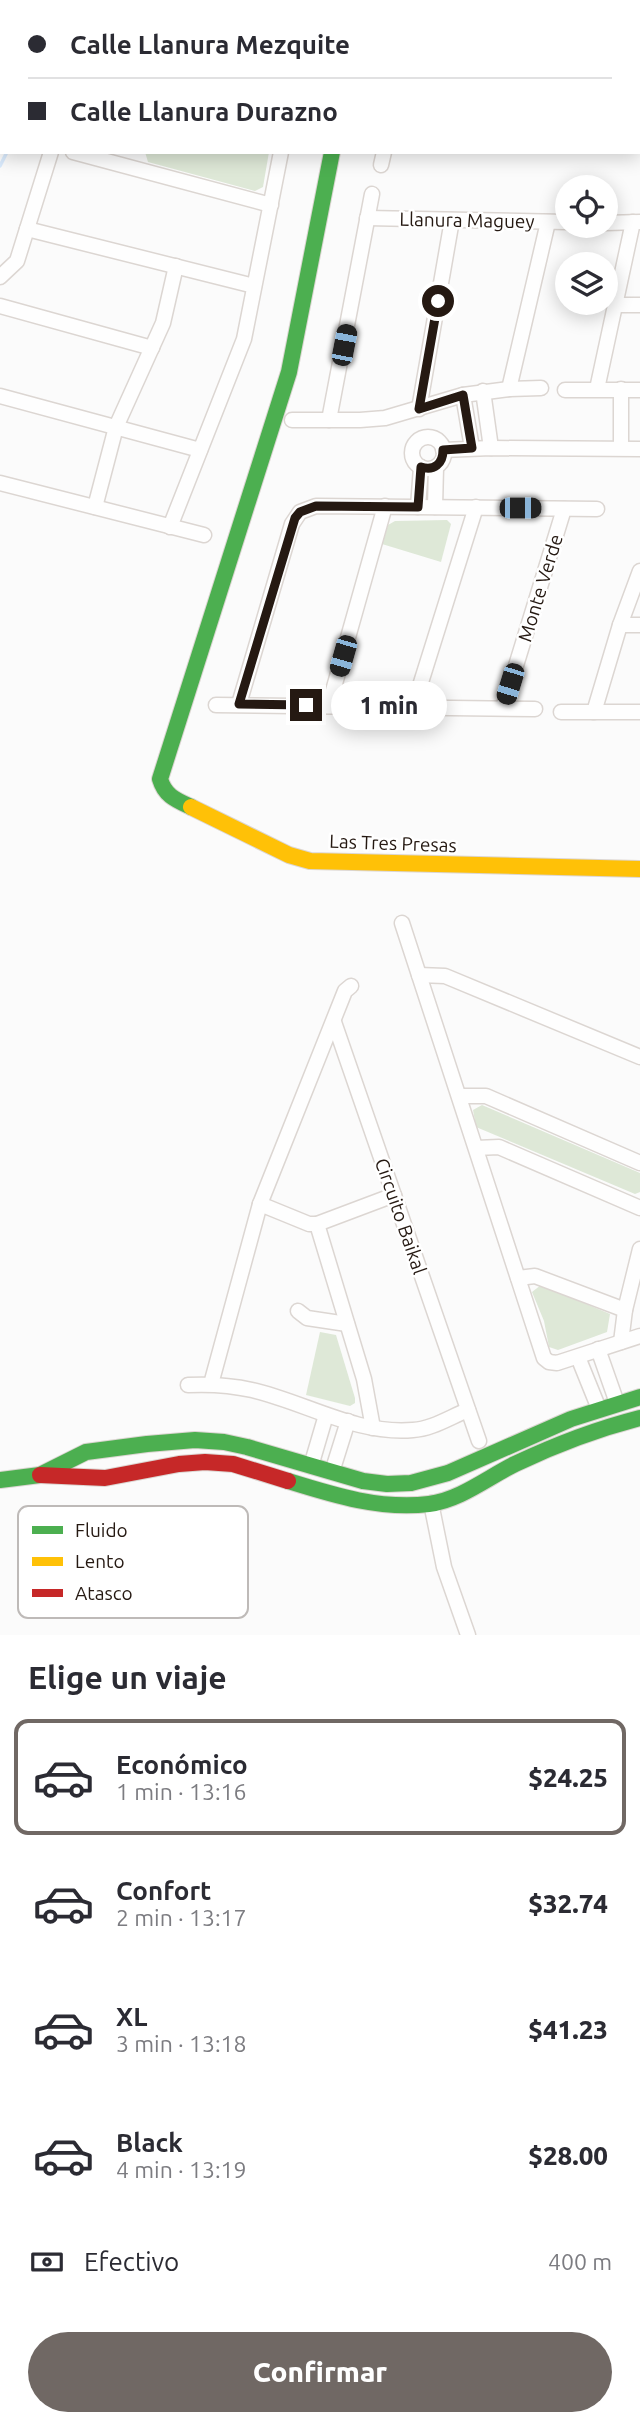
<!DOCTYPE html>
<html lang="es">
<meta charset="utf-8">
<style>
body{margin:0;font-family:Ubuntu,sans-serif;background:#f7f7f7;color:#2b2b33;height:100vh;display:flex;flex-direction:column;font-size:26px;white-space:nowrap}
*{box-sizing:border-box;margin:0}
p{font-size:23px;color:#7c7c81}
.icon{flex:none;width:38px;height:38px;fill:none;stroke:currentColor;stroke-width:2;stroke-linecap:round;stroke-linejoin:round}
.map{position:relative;height:1635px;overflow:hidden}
.side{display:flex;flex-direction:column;background:#fff;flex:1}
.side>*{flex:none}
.banner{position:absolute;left:0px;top:0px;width:640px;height:154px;box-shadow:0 4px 18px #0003;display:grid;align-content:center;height:154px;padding:0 28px;background:#fff}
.buttons{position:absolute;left:555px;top:175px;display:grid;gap:14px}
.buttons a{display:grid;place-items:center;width:63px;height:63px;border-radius:50%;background:#fff;box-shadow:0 4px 18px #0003;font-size:35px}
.end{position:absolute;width:32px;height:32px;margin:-16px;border:9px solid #251912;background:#fff;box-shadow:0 0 0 4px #fff}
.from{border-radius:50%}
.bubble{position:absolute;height:49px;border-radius:24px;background:#fff;box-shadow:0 4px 18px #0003;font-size:23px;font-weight:800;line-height:49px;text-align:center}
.car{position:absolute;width:21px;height:42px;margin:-21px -10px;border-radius:9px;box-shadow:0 0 5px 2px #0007;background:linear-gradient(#222 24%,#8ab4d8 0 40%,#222 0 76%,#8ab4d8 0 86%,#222 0)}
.banner b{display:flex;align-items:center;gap:24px;height:66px;font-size:26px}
.banner b+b{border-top:2px solid #e1e1e2}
.banner i{width:18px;height:18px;background:#2b2b33}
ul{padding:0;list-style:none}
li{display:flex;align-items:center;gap:21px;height:116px;margin:0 14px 10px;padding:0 14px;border:4px solid transparent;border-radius:14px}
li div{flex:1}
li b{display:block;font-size:26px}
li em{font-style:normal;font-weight:800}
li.active{border-color:#706864}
li>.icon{width:63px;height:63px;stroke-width:1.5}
h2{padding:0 28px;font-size:32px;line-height:84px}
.pay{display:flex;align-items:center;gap:18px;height:77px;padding:0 28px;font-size:26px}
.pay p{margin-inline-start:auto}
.button{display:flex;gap:14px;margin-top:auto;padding:14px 28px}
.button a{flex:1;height:80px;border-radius:42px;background:#706864;color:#fff;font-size:28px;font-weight:800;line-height:80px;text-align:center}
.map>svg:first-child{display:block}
</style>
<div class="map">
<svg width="640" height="1635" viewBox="0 0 640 1635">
<rect width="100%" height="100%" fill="#fbfbfb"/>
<g fill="#dee8d7">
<polygon points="145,152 269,152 263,187 255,191 148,162"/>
<polygon points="447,520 451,524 441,562 382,544 388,525 395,521"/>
<polygon points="482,1105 640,1173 640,1192 635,1194 476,1127 473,1110"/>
<polygon points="541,1285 610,1314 607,1332 558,1350 549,1347 544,1321 532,1292"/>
<polygon points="320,1332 336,1335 355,1398 355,1403 350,1406 306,1395"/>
</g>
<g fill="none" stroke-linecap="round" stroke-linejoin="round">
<g stroke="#d9eafc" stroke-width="3.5">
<polyline points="81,2 81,0"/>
<polyline points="0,166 7,152"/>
</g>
<defs>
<g id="street">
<polyline points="415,2 415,0"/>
<polyline points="502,2 502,0"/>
<polyline points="589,2 589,0"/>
<polyline points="639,47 640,47"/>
<polyline points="639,133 640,133"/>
<polyline points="73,152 271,205"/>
<polyline points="381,165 384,152"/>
<polyline points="367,218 566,222"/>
<polyline points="606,223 640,222"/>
<polyline points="27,229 254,286"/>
<polyline points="0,277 17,261 51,152"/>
<polyline points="615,305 640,305"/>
<polyline points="0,306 152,348"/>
<polyline points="509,389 548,222"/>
<polyline points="597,389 633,222"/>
<polyline points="565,390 640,390"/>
<polyline points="483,391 491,448"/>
<polyline points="463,395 472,448"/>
<polyline points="0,396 200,450"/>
<polyline points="419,409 452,220"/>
<polyline points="292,420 360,420 385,418 463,395 509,389 541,388"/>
<polyline points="329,420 372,194"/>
<circle cx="428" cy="453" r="16"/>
<polyline points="621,448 621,389"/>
<polyline points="443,450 491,448 640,449"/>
<polyline points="0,483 204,535"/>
<polyline points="95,507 116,427 163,323 176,266"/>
<polyline points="418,507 421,467"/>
<polyline points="435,507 436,467"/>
<polyline points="170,527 244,339 281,152"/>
<polyline points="620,625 640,625"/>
<polyline points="239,704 292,524 300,512 316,506 597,509"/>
<polyline points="216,705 535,709"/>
<polyline points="329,705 385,506"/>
<polyline points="413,708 476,507"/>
<polyline points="503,708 564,509"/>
<polyline points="561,712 640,712"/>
<polyline points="594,712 620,625 640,571"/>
<polyline points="402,923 544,1358 549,1362 557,1363 640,1336"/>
<polyline points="419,975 445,976 640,1057"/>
<polyline points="334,1022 479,1441"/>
<polyline points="459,1096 486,1096 640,1163"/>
<polyline points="476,1148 499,1147 640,1208"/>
<polyline points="260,1204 309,1224 317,1224 394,1195"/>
<polyline points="317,1224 364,1379 373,1428"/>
<polyline points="518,1278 535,1276 625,1310"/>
<polyline points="298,1311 307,1318 347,1324"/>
<polyline points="621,1342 625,1310 640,1249"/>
<polyline points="598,1349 617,1403"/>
<polyline points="578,1357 599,1409"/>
<polyline points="211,1384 260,1204 345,991 351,986"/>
<path d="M188,1385C209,1384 230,1385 252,1390C305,1402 356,1435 413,1430C432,1429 450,1417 468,1410"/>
<polyline points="311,1466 326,1415"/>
<polyline points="332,1472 348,1421"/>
<polyline points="431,1503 444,1567 468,1635"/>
</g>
<g id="fast">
<polyline points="356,0 362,2"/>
<path d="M191,807C176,800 165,796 160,779L289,372L332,152"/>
<polyline points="0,1480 40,1475 86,1452 147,1444 195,1440 224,1442 247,1447 363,1481 387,1484 411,1483 448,1473 571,1419 640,1397"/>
<path d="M288,1481C333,1495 380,1510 429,1504C460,1500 487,1478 515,1464C555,1445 597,1429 640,1418"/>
</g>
<g id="slow">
<polyline points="325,0 325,2"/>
<polyline points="191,807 289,855 310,861 640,869"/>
</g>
<polyline id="jam" points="40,1475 105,1478 179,1464 205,1462 233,1464 288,1481"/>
</defs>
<use href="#street" stroke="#dcd6d2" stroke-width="17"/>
<use href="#fast" stroke="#dcd6d2" stroke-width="18"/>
<use href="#slow" stroke="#dcd6d2" stroke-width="18"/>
<use href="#jam" stroke="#dcd6d2" stroke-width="18"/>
<use href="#street" stroke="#fefefe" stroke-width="14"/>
<use href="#fast" stroke="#4caf50" stroke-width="16"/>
<use href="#slow" stroke="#ffc107" stroke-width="16"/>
<use href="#jam" stroke="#c62828" stroke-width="16"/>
</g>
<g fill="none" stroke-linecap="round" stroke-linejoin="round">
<path stroke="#251912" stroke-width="9" d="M306,705L239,704L295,518L300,512L316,506L418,507L421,467C434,471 443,464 443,450L472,448L463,395L419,409L438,301"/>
</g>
<g text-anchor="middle" stroke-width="5" stroke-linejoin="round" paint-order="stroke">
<g font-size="19" fill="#251912" stroke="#fff">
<text transform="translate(467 220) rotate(1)" y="7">Llanura Maguey</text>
<text transform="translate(540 588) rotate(-73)" y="7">Monte Verde</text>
<text transform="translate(393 843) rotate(2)" y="7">Las Tres Presas</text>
<text transform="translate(401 1216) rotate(71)" y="7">Circuito Baikal</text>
</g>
</g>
<rect x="18" y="1506" width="230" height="112" rx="10" fill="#fff" stroke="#bebab8" stroke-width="2"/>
<rect x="32" y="1526" width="31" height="8" fill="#4caf50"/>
<rect x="32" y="1557" width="31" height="9" fill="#ffc107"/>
<rect x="32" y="1589" width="31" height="8" fill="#c62828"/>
<g font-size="19" fill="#251912">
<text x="75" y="1537">Fluido</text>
<text x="75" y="1568">Lento</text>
<text x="75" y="1600">Atasco</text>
</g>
</svg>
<div class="buttons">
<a><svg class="icon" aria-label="locate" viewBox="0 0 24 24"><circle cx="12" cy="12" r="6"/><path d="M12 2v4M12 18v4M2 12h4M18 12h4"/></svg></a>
<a><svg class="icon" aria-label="layers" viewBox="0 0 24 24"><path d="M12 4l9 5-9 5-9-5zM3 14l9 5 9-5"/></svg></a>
</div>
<i class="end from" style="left:438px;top:301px"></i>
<i class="end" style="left:306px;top:705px"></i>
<div class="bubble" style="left:331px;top:681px;width:116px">1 min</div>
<i class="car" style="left:344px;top:345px;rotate:11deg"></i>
<i class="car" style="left:520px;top:508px;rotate:90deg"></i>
<i class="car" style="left:343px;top:656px;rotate:196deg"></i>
<i class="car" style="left:510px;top:684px;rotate:197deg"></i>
<div class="banner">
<b><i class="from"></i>Calle Llanura Mezquite</b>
<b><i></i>Calle Llanura Durazno</b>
</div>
</div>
<section class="side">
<h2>Elige un viaje</h2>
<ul>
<li class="active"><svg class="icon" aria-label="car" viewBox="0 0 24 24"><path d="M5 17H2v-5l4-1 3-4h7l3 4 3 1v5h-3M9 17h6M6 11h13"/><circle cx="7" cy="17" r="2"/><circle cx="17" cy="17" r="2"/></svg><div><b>Económico</b><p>1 min · 13:16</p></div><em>$24.25</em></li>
<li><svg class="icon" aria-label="car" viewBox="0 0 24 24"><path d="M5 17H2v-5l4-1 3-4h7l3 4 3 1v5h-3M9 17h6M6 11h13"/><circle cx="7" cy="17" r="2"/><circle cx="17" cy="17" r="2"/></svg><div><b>Confort</b><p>2 min · 13:17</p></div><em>$32.74</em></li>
<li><svg class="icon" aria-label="car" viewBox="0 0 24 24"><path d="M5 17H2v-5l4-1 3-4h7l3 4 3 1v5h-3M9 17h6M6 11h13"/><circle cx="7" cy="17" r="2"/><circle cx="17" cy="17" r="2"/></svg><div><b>XL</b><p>3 min · 13:18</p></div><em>$41.23</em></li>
<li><svg class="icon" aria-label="car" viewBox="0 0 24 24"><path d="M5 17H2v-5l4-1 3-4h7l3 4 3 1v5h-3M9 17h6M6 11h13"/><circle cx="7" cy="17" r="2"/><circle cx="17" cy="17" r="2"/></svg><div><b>Black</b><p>4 min · 13:19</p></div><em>$28.00</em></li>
</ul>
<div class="pay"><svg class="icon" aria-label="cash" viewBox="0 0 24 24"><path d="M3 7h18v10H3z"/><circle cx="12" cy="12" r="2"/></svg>Efectivo<p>400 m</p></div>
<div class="button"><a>Confirmar</a></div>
</section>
